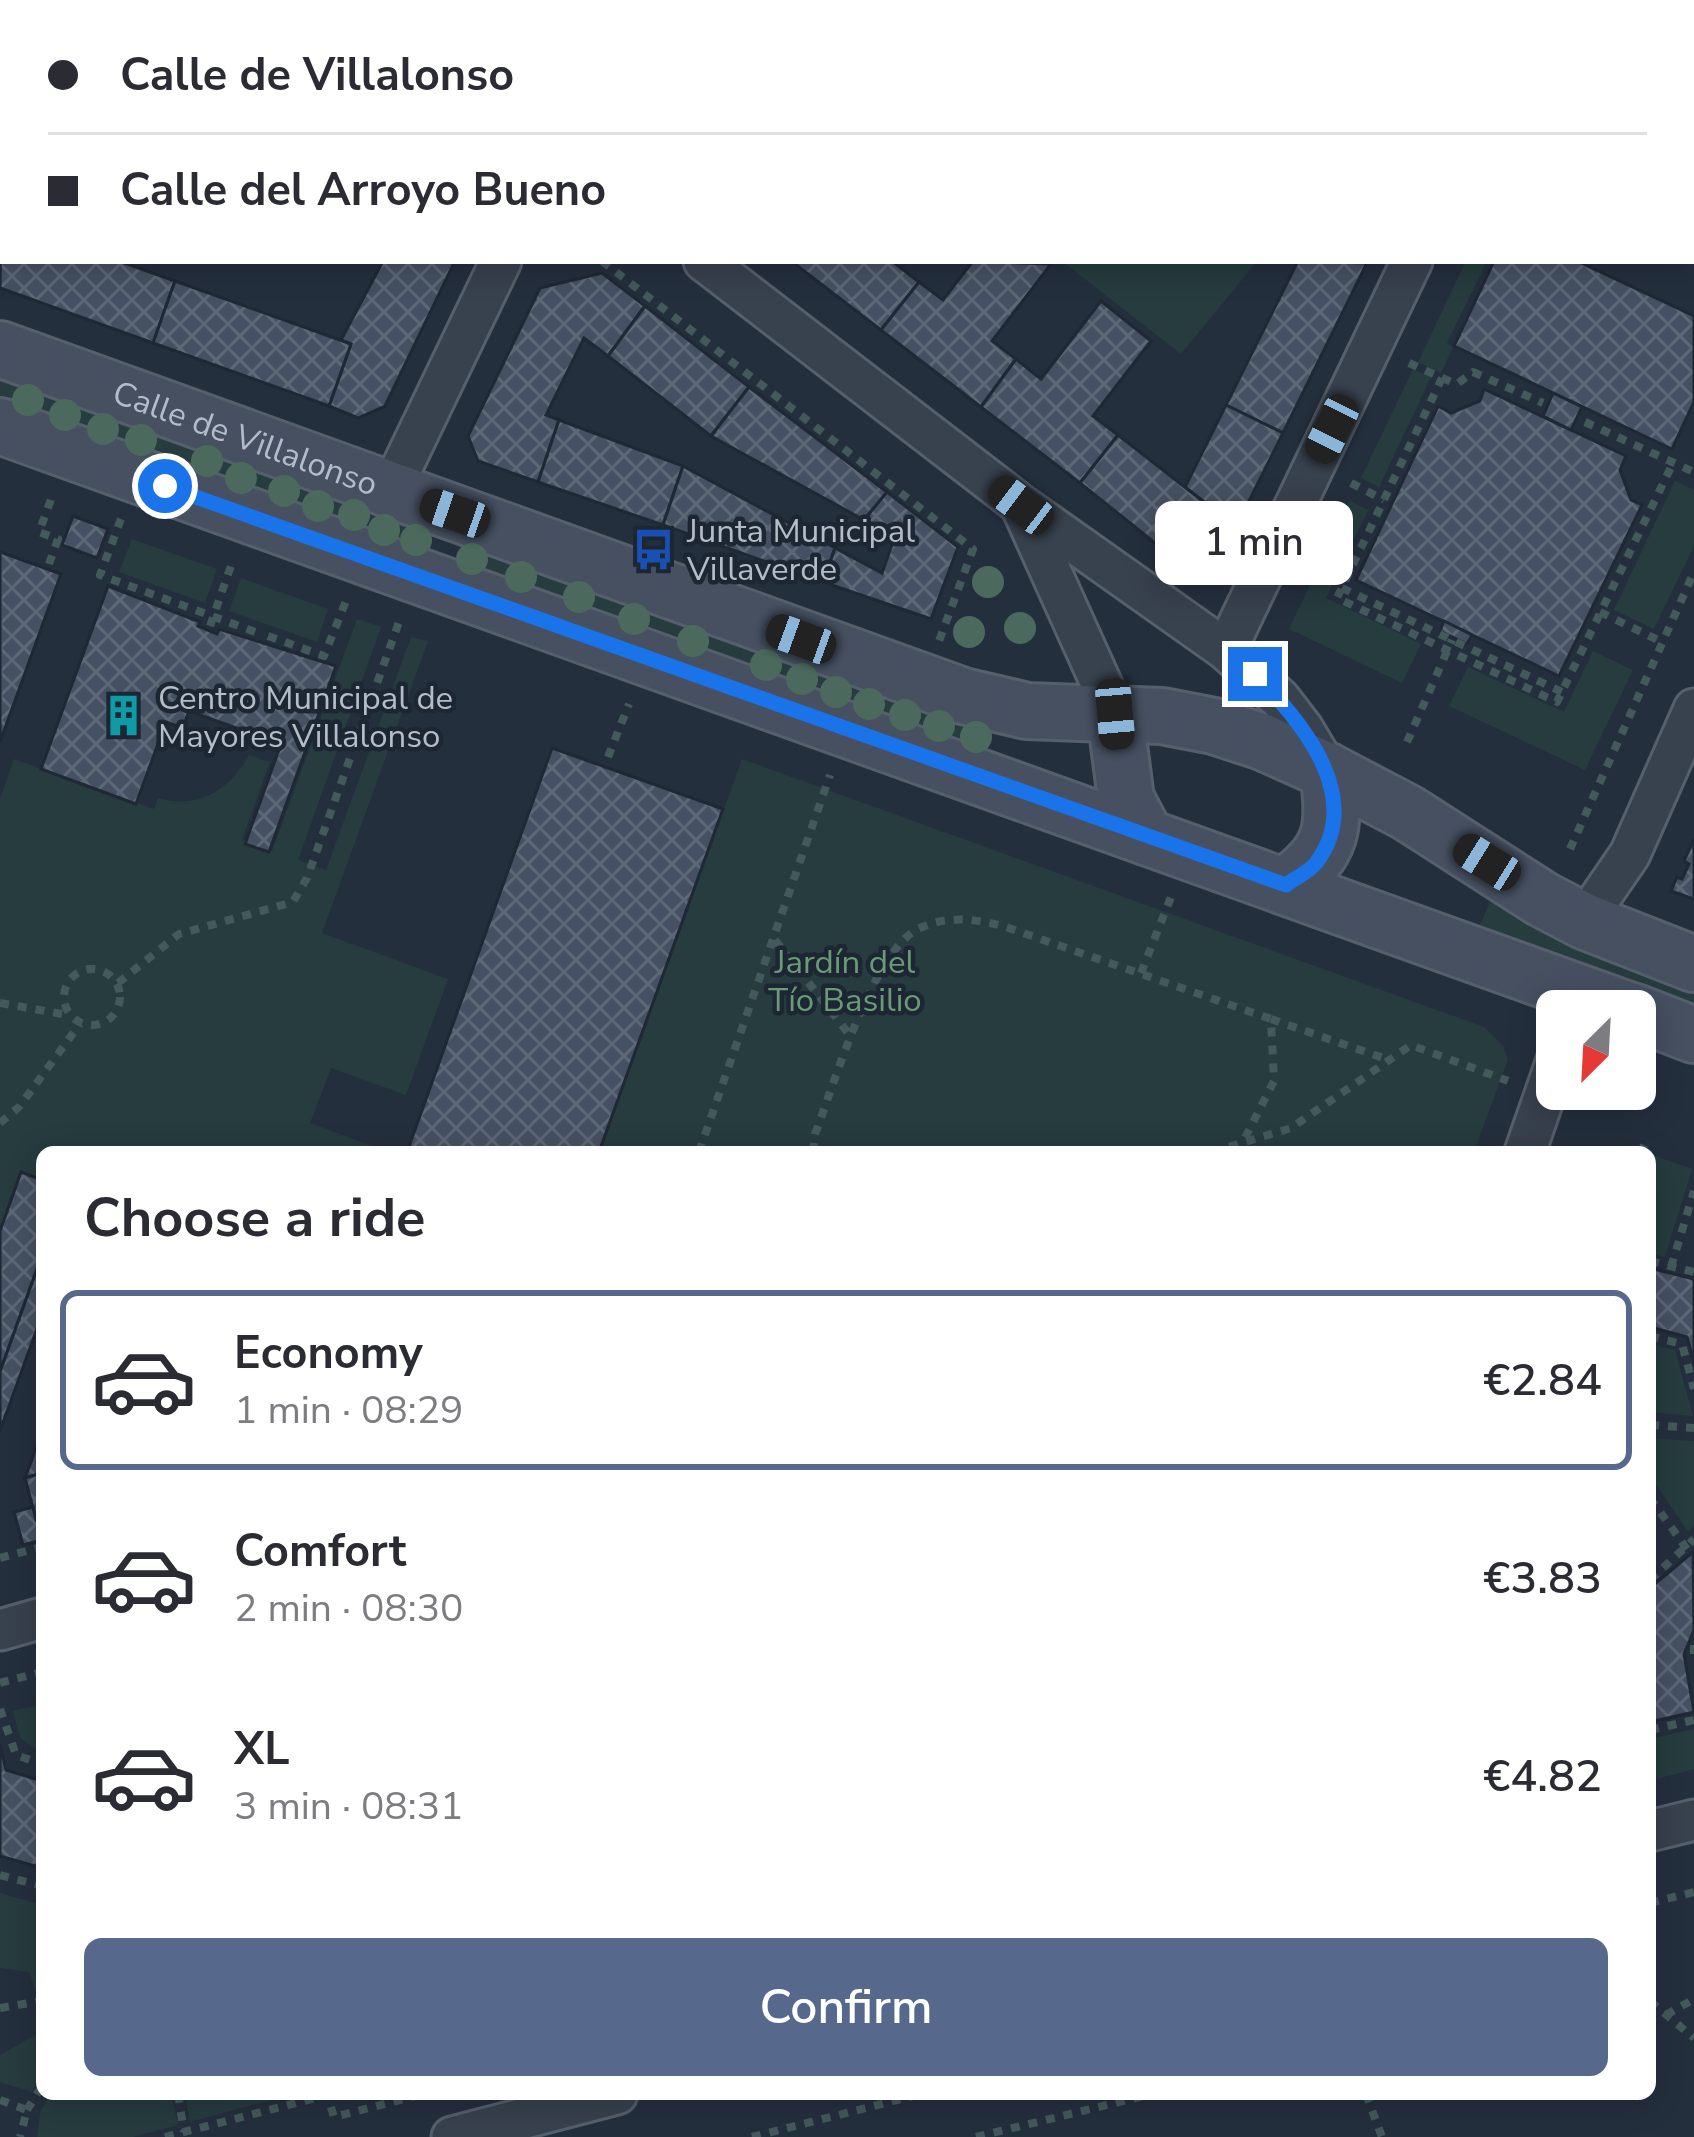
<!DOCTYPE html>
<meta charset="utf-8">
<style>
body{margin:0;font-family:"Nunito Sans",sans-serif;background:#f2f2f3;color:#2b2b33;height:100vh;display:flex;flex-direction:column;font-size:45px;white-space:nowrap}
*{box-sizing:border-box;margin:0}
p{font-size:39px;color:#7c7c81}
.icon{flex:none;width:66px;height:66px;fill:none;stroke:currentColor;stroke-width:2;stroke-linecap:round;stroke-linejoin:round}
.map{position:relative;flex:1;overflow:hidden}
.drawer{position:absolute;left:36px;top:1146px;width:1620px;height:954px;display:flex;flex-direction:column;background:#fff;border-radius:18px;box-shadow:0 6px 30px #0003}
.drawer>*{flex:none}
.hud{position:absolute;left:0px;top:0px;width:1695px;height:264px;box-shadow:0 6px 30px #0003;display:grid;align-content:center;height:264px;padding:0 48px;background:#fff}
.needle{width:78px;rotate:204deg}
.controls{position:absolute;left:1536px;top:990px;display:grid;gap:24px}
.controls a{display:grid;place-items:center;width:120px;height:120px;border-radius:18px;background:#fff;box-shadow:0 6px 30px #0003;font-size:60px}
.end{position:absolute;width:54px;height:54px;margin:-27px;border:15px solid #1a73e8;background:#fff;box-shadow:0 0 0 6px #fff}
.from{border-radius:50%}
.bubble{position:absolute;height:84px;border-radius:18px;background:#fff;box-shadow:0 6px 30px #0003;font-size:39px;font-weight:600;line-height:84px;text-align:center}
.car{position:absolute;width:36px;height:72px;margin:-36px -18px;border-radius:15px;box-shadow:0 0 9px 3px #0007;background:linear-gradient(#222 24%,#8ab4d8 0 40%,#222 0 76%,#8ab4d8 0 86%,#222 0)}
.hud b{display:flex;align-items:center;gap:42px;height:114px;font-size:45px}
.hud b+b{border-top:3px solid #e1e1e2}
.hud i{width:30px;height:30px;background:#2b2b33}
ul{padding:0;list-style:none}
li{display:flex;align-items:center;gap:36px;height:180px;margin:0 24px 18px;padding:0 24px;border:6px solid transparent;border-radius:18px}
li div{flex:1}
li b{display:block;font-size:45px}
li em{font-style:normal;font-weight:600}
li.active{border-color:#56698c}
li>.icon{width:108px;height:108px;stroke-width:1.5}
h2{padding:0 48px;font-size:54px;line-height:144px}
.action{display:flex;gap:24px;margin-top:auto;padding:24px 48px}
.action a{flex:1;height:138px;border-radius:18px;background:#56698c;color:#fff;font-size:48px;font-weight:600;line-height:138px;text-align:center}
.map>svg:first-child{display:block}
</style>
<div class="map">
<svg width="1694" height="2137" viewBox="0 0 1694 2137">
<defs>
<pattern id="building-cross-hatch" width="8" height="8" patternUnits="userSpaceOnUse" patternTransform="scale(3)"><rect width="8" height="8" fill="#455162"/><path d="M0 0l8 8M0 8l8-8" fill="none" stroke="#5d6877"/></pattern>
</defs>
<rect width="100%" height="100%" fill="#242f3e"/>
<g fill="#263c3f">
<polygon points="1062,261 1257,261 1181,354"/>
<polygon points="1466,261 1487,261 1447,343 1453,347 1441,373 1418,362"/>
<polygon points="1413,369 1431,377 1379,487 1361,478"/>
<polygon points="0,375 432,530 423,554 0,402"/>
<polygon points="1675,481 1694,490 1694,546 1654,629 1614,610"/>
<polygon points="1350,501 1368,510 1326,598 1421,644 1402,683 1289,629"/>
<polygon points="132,539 217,569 205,603 119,572"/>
<polygon points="468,542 986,728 983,752 459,566"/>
<polygon points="241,578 328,609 317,642 229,611"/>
<path d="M357,619L381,627L298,860L326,870L411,637L428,641L322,933L448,979L406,1095L331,1068L310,1123L388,1152H42V1180L21,1173L0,1231V799L14,759L154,809L158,798C198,810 230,790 249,755L270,762L242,840L272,851Z"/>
<polygon points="1593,651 1633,670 1585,770 1449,706 1468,667 1564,712"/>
<polygon points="742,759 1484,1027 1503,1046 1508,1059 1474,1152 600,1152"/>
<polygon points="1494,894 1694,985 1694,1012 1476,933"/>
<polygon points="1650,1154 1692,1169 1665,1257 1650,1253"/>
<polygon points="1650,1344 1675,1350 1693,1416 1650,1412"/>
<polygon points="1650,1438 1694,1441 1694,1525 1688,1531 1650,1476"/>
<polygon points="42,1704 42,1754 20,1738 13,1711"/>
<polygon points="1694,1729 1694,1769 1657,1779 1650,1739"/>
<polygon points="0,1893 42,1905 42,1994 37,1995 29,1972 0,1968"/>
<polygon points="42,2031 42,2071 32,2092 0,2082 0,2055"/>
<polygon points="50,2094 171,2094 178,2125 133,2137 37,2137 40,2113"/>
<polygon points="185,2094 292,2094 190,2122"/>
</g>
<g fill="url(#building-cross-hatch)" stroke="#1f2835" stroke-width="3">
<polygon points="340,0 433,0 339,3"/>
<polygon points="433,0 547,0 432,3"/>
<polygon points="1102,0 1204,0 1100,3"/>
<polygon points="1204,0 1322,0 1330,3 1203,3"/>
<polygon points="1,219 3,261 119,261 175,281 153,343 0,288"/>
<polygon points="383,261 455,261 385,406 358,418 329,406 351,344 341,340"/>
<polygon points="791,261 892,261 919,282 881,330"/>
<polygon points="973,261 1051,264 992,341 1016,359 981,407 881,330 919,282 943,300"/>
<polygon points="1298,261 1367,263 1283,433 1226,405"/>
<polygon points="1494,261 1577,261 1694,316 1694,402 1672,449 1454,346"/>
<polygon points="602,273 645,306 608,356 584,338 546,415 559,420 538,482 478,461 468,436 540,288"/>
<polygon points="175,281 351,344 329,406 153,343"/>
<polygon points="1101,301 1151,341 1093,416 1118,435 1080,483 981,407 1016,359 1041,379"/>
<polygon points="645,306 749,387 711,436 608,356"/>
<polygon points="749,387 887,492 864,520 711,436"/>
<polygon points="1484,389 1626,456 1620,470 1631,500 1642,505 1559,676 1356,580 1438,406 1451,413 1480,401"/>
<polygon points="1553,393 1582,407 1571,430 1543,416"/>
<polygon points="1226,405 1283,433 1236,527 1185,487"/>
<polygon points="559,420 683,466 663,525 538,482"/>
<polygon points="1118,435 1236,527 1212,576 1190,571 1080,483"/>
<polygon points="683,466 835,548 823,582 663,525"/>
<polygon points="887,492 958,547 931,619 823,582 835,548 882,573 895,536 864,520"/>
<polygon points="73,516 108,529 97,558 62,545"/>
<polygon points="0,552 61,574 0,742"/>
<polygon points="108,586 200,622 198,626 217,634 219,629 336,666 269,852 245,844 281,744 189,711 183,728 166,722 136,804 41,769"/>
<polygon points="1444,621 1472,635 1467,644 1440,631"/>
<polygon points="552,748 723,809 599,1152 407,1152"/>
<polygon points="1694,839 1694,899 1671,891 1677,877 1682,879 1689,864 1684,861"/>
<polygon points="21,1172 42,1180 42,1255 0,1372 0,1231"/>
<polygon points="42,1255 42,1315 0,1431 0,1372"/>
<polygon points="1654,1269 1694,1279 1694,1362 1687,1337 1650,1327 1650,1277"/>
<polygon points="42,1432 42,1473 25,1478"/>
<polygon points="42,1473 42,1519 36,1520 25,1478"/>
<polygon points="33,1507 36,1520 42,1519 42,1540 23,1545 14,1512"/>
<polygon points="1693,1552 1694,1630 1684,1654 1694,1712 1650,1722 1650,1588"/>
<polygon points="0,1744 6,1770 42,1781 42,1868 0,1856"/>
</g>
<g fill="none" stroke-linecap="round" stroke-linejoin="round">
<defs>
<g id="minor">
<polyline points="148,0 157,3"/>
<polyline points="1399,0 1406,3"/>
<polyline points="574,3 574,0"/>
<polyline points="1535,3 1536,0"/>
<polyline points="1692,227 1694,229"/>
<polyline points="704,261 1021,505 1226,650 1280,699 1303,729 1328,771"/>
<polyline points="391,490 501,261"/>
<polyline points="1023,510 1115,714"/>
<polyline points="1226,650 1412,261"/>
<polyline points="1584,921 1630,854 1694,709"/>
<polyline points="1525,1152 1557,1060"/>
<polyline points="0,1630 42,1618"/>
<polyline points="1650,1831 1694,1820"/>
<polyline points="452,2137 617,2094"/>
</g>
<g id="secondary">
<path id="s1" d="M0,349L963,696L1027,711L1162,716L1214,726L1263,742L1328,771L1408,813L1542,899L1584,921L1694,964"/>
<polyline points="0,426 1631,1011"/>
<polyline points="1115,714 1126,799 1146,837"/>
<path d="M1286,885C1334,852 1336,826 1328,771"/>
<polyline points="1635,1012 1694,1035"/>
</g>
</defs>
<use href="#minor" stroke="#565f6c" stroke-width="45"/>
<use href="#secondary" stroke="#565f6c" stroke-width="60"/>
<g stroke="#44595c" stroke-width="8" stroke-dasharray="9 9" stroke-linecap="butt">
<polyline points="1468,0 1475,3"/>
<polyline points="0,14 3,15"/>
<polyline points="1692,176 1694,178"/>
<polyline points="602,261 973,549 939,641"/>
<polyline points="1409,363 1442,378 1337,598 1557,702 1673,463"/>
<polyline points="1442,378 1457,384 1473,372 1543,403"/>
<polyline points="1585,422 1694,472"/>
<polyline points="1351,483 1384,500"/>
<polyline points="121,519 100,575 258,633"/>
<polyline points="49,564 58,539 39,532 53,494"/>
<polyline points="1342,588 1562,692"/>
<polyline points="1600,612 1662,642"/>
<polyline points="210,626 233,560"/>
<polyline points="268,636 324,656 346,601"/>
<polyline points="1407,742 1452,640"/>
<polyline points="608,757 629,704"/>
<polyline points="1570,849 1694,572"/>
<polyline points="775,940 852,1038"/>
<circle cx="92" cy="997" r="28"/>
<polyline points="1141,973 1171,897"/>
<polyline points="118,983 179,934 293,902 307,878 399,622"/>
<polyline points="0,1003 68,1015"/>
<polyline points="1271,1019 1389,1060"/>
<polyline points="0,1123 19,1107 80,1024"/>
<polyline points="699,1152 830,775"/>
<path d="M813,1152L815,1134C834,1085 873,949 920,928C948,915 975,919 1003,926L1271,1019L1274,1081L1243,1142"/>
<polyline points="1212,1152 1291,1128 1411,1045 1508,1081"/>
<polyline points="1641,1152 1644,1145"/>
<polyline points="1650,1261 1694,1272"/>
<polyline points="1671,1267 1694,1191"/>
<polyline points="1650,1336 1682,1344 1694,1389"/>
<polyline points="1650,1425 1694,1428"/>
<polyline points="1650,1498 1689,1552"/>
<polyline points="0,1558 42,1547"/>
<polyline points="1650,1580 1694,1539"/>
<polyline points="1694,1645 1694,1660"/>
<polyline points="0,1683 42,1672"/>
<polyline points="0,1709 16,1755 42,1764"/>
<polyline points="1650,1730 1694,1720"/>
<polyline points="0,1875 42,1886"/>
<polyline points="1650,1903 1694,1892"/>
<polyline points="1650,2001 1694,2038"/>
<polyline points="0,2008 42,2001"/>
<polyline points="1666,2015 1694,1999"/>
<polyline points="178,2094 184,2132"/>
<polyline points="1366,2094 1382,2137"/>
<polyline points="0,2100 27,2110 20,2137"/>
<polyline points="27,2110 42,2086"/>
<polyline points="165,2137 327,2095 334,2117 423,2094"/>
<polyline points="752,2137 921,2094"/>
<polyline points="976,2137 1152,2094"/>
</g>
<use href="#minor" stroke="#38414e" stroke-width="39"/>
<use href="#secondary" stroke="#465061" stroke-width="54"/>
</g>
<g fill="#4b6a5d">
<circle cx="28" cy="400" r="16"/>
<circle cx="65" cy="415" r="16"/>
<circle cx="103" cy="429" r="16"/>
<circle cx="141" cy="440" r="16"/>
<circle cx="207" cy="461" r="16"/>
<circle cx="241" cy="478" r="16"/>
<circle cx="284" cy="491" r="16"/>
<circle cx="318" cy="506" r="16"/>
<circle cx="354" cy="515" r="16"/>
<circle cx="384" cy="530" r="16"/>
<circle cx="416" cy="540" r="16"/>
<circle cx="472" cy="559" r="16"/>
<circle cx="521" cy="577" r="16"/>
<circle cx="988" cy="582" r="16"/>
<circle cx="579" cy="597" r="16"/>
<circle cx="634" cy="619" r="16"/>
<circle cx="1020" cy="628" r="16"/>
<circle cx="969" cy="632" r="16"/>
<circle cx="693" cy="641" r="16"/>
<circle cx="766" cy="665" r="16"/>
<circle cx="802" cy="679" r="16"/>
<circle cx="836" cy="692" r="16"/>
<circle cx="869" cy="704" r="16"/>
<circle cx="905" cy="715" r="16"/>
<circle cx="939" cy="726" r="16"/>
<circle cx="976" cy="737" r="16"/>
</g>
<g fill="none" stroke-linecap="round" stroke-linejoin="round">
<path stroke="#1a73e8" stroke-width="15" d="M165,486L1286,885C1295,878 1309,872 1316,863C1366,797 1301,721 1255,674"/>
</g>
<defs>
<symbol id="bus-bare" viewBox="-9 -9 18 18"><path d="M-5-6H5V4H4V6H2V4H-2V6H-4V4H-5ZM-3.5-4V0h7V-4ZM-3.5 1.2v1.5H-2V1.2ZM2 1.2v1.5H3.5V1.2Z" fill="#1a4fb4" stroke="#1d2633" stroke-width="2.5" paint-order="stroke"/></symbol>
<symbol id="building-bare" viewBox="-9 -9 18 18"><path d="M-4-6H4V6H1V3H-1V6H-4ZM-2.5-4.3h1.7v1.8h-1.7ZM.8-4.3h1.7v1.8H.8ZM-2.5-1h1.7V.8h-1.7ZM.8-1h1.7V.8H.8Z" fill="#0f9aa8" stroke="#1d2633" stroke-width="2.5" paint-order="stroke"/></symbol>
</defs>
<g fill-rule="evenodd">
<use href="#bus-bare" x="624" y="520" width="59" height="59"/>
<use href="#building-bare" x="94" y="686" width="59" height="59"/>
</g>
<g text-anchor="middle" stroke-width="9" stroke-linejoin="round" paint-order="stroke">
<g font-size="33" fill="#b4bcc9" stroke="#1d2633">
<text dy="12" stroke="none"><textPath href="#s1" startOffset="261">Calle de Villalonso</textPath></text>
</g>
<g font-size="33" fill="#b4bcc9" stroke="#1d2633" text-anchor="start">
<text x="687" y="542">Junta Municipal<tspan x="687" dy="38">Villaverde</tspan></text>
<text x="158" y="709">Centro Municipal de<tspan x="158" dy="38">Mayores Villalonso</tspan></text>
</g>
<g font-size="33" fill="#6b9a76" stroke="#1d2633">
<text x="845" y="973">Jardín del<tspan x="845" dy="38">Tío Basilio</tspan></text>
</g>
</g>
</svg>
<div class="controls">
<a><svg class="needle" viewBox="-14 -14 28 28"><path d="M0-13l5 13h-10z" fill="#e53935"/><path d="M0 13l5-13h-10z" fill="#7c7c81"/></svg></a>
</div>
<i class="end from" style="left:165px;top:486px"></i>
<i class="end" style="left:1255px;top:674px"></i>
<div class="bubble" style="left:1155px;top:501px;width:198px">1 min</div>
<i class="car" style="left:1332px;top:429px;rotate:206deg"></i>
<i class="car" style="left:1021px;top:505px;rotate:307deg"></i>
<i class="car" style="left:455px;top:513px;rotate:289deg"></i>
<i class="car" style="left:801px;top:639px;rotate:290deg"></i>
<i class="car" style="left:1115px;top:714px;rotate:175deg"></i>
<i class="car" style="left:1487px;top:862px;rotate:302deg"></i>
<div class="hud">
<b><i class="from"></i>Calle de Villalonso</b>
<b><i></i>Calle del Arroyo Bueno</b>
</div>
<section class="drawer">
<h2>Choose a ride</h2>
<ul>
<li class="active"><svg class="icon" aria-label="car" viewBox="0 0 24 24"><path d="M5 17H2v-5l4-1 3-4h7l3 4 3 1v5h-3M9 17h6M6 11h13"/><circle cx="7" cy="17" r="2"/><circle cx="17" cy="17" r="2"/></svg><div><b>Economy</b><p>1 min · 08:29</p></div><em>€2.84</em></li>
<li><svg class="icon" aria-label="car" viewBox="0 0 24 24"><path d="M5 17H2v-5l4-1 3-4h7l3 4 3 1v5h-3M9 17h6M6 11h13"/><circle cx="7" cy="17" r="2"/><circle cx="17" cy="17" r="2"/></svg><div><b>Comfort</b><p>2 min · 08:30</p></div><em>€3.83</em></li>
<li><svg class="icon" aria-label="car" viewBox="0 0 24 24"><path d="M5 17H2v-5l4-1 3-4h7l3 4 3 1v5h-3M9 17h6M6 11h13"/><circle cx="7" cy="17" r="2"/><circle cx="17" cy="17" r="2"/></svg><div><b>XL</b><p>3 min · 08:31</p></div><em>€4.82</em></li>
</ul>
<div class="action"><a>Confirm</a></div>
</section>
</div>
